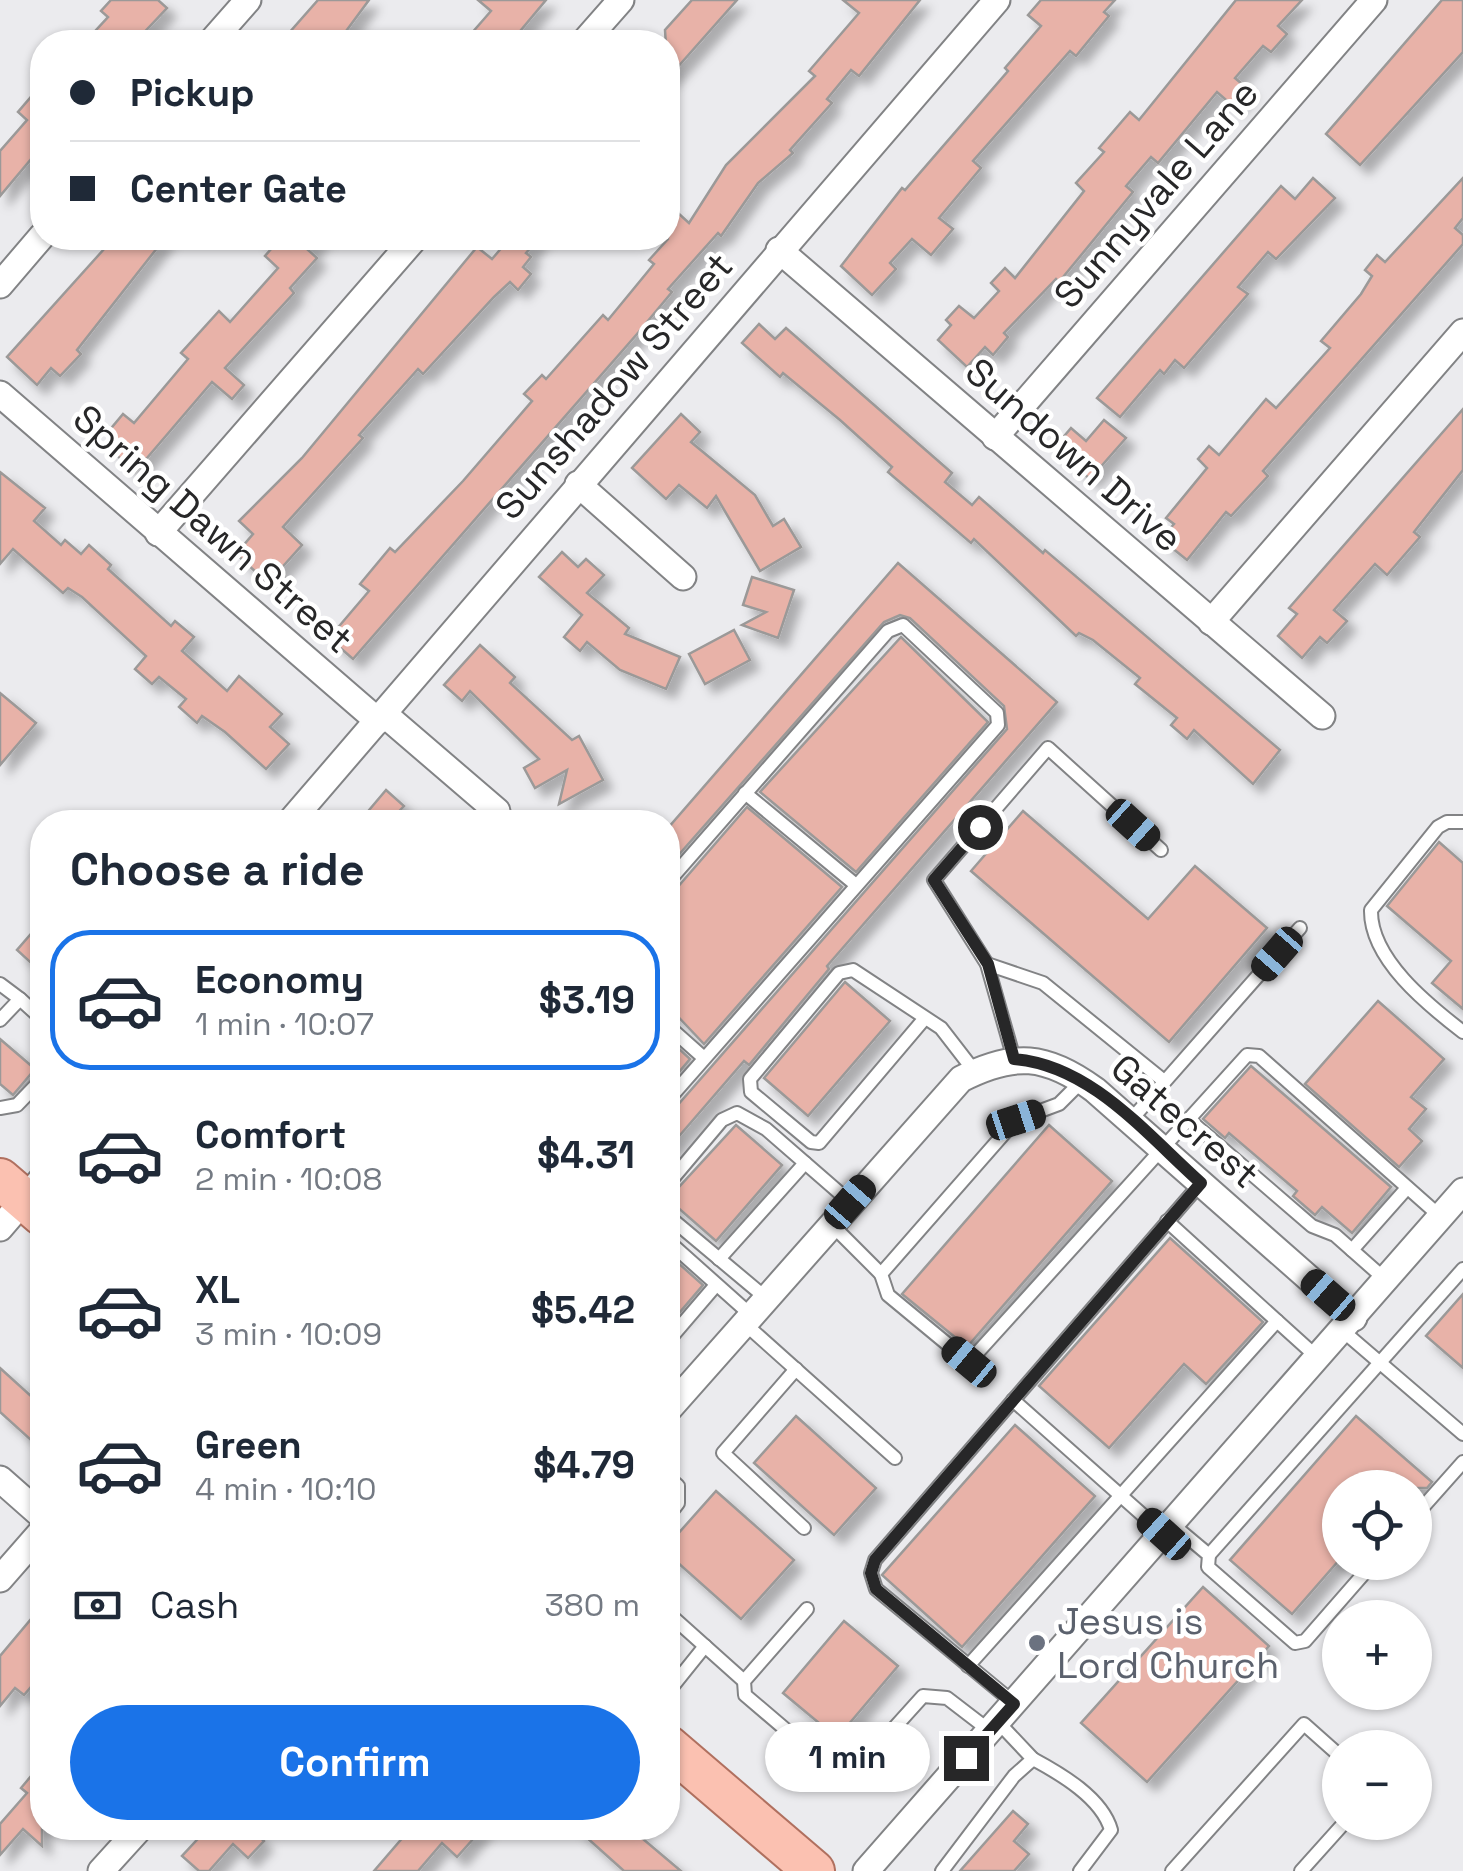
<!DOCTYPE html>
<meta charset="utf-8">
<style>
body{margin:0;font-family:"Space Grotesk",sans-serif;background:#f2f2f3;color:#1f2937;height:100vh;display:flex;flex-direction:column;font-size:38px;white-space:nowrap}
*{box-sizing:border-box;margin:0}
p{font-size:32px;color:#747a83}
.icon{flex:none;width:55px;height:55px;fill:none;stroke:currentColor;stroke-width:2;stroke-linecap:round;stroke-linejoin:round}
.map{position:relative;flex:1;overflow:hidden}
.side{position:absolute;left:30px;top:810px;width:650px;height:1030px;display:flex;flex-direction:column;background:#fff;border-radius:40px;box-shadow:0 2px 8px #0004}
.side>*{flex:none}
.hud{position:absolute;left:30px;top:30px;width:650px;height:220px;border-radius:40px;box-shadow:0 2px 8px #0004;display:grid;align-content:center;height:220px;padding:0 40px;background:#fff}
.tools{position:absolute;left:1322px;top:1470px;display:grid;gap:20px}
.tools a{display:grid;place-items:center;width:110px;height:110px;border-radius:50%;background:#fff;box-shadow:0 2px 8px #0004;font-size:50px}
.end{position:absolute;width:45px;height:45px;margin:-22px;border:12px solid #272728;background:#fff;box-shadow:0 0 0 5px #fff}
.from{border-radius:50%}
.bubble{position:absolute;height:70px;border-radius:35px;background:#fff;box-shadow:0 2px 8px #0004;font-size:32px;font-weight:800;line-height:70px;text-align:center}
.car{position:absolute;width:30px;height:60px;margin:-30px -15px;border-radius:12px;box-shadow:0 0 8px 2px #0007;background:linear-gradient(#222 24%,#8ab4d8 0 40%,#222 0 76%,#8ab4d8 0 86%,#222 0)}
.hud b{display:flex;align-items:center;gap:35px;height:95px;font-size:38px}
.hud b+b{border-top:2px solid #e0e1e3}
.hud i{width:25px;height:25px;background:#1f2937}
ul{padding:0;list-style:none}
li{display:flex;align-items:center;gap:30px;height:140px;margin:0 20px 15px;padding:0 20px;border:5px solid transparent;border-radius:40px}
li div{flex:1}
li b{display:block;font-size:38px}
li em{font-style:normal;font-weight:800}
li.selected{border-color:#1a73e8}
li>.icon{width:90px;height:90px;stroke-width:1.5}
h2{padding:0 40px;font-size:45px;line-height:120px}
.pay{display:flex;align-items:center;gap:25px;height:110px;padding:0 40px;font-size:38px}
.pay p{margin-inline-start:auto}
.primary-button{display:flex;gap:20px;margin-top:auto;padding:20px 40px}
.primary-button a{flex:1;height:115px;border-radius:60px;background:#1a73e8;color:#fff;font-size:40px;font-weight:800;line-height:115px;text-align:center}
.map>svg:first-child{display:block}
</style>
<div class="map">
<svg width="1463" height="1871" viewBox="0 0 1463 1871">
<defs>
<filter id="shadow"><feDropShadow dx="9" dy="9" stdDeviation="5" flood-color="#0004"/></filter>
</defs>
<rect width="100%" height="100%" fill="#ebebee"/>
<g fill="#e8b2a8" stroke="#9b9998" stroke-width="2.5" filter="url(#shadow)">
<polygon points="111,0 158,0 167,8 135,42 85,42 108,17 101,11"/>
<polygon points="318,0 369,0 338,42 281,42"/>
<polygon points="478,0 546,0 511,42 464,42 491,11"/>
<polygon points="692,0 737,0 668,78 665,30"/>
<polygon points="843,0 920,0 859,76 851,70 827,99 832,103 790,150 793,153 758,183 721,236 718,233 668,289 672,292 637,334 353,659 329,638 369,591 360,584 390,548 395,552 463,481 532,401 524,394 542,375 546,379 603,315 608,320 654,264 649,260 668,239 668,223 677,212 689,223 726,165 815,76 809,71 859,13"/>
<polygon points="1041,0 1115,0 1104,12 1109,16 1076,56 1070,51 973,161 981,168 939,218 953,229 931,255 912,239 890,263 896,269 872,295 841,266 902,188 905,190 1008,71 1005,68 1041,26 1028,15"/>
<polygon points="1236,0 1302,0 1278,26 1287,34 1271,52 1263,46 1235,78 1248,89 1233,106 1217,92 1158,163 1151,157 1126,186 1133,192 1059,282 1056,279 1004,333 1008,337 993,355 985,347 967,367 938,340 951,325 946,320 959,306 974,318 999,291 991,283 1005,268 1015,278 1084,191 1076,183 1104,152 1099,148 1130,112 1139,120"/>
<polygon points="1442,0 1463,0 1463,52 1360,165 1326,134"/>
<polygon points="42,84 42,146 0,196 0,151 27,120 18,112"/>
<polygon points="1313,178 1335,198 1276,259 1268,252 1238,287 1248,294 1184,368 1175,360 1164,374 1160,370 1120,417 1097,398 1281,186 1295,199"/>
<polygon points="1463,178 1463,218 1455,228 1463,235 1463,244 1263,471 1268,476 1231,516 1226,512 1187,560 1161,539 1174,524 1166,518 1207,468 1198,459 1209,446 1219,455 1266,399 1276,408 1330,348 1321,341 1361,294 1372,276 1365,270 1377,255 1385,262"/>
<polygon points="114,238 165,238 77,350 81,354 60,376 51,368 37,385 7,357"/>
<polygon points="259,238 320,238 308,250 317,258 290,288 294,293 225,368 244,385 232,399 212,382 135,472 110,449 118,441 108,432 123,414 134,423 188,359 181,353 219,311 230,322 278,268 265,256 271,249"/>
<polygon points="510,238 539,238 526,253 531,257 523,267 531,274 518,290 510,282 494,297 423,374 418,369 359,435 363,438 283,527 302,545 268,583 236,554 253,534 239,521 302,458 477,247 492,259"/>
<polygon points="759,324 775,339 786,328 952,473 945,482 972,505 979,497 1043,553 1045,550 1280,750 1253,784 1194,730 1187,739 1171,725 1177,718 1135,684 1140,678 1093,640 1079,633 1076,636 974,539 971,543 888,472 892,467 840,420 783,373 780,377 742,343"/>
<polygon points="1463,409 1463,470 1414,532 1420,537 1387,575 1375,564 1334,610 1347,621 1327,643 1320,637 1302,658 1278,636 1297,614 1289,608"/>
<polygon points="681,414 700,432 691,442 755,495 773,526 784,519 801,547 760,571 716,496 707,508 679,485 666,499 632,468"/>
<polygon points="1104,420 1126,438 1090,479 1054,448 1071,428 1086,441"/>
<polygon points="0,472 45,508 34,521 61,545 65,540 81,554 89,545 111,565 108,569 171,626 175,621 194,637 182,651 227,691 239,676 282,714 270,727 289,744 266,769 225,732 202,716 197,723 179,707 186,699 159,677 152,684 135,669 146,656 82,597 68,588 63,593 13,549 0,564"/>
<polygon points="562,552 578,567 586,559 604,575 587,593 629,628 625,634 680,657 666,689 620,670 587,642 580,651 564,637 582,615 539,577"/>
<polygon points="898,563 1057,702 827,966 829,969 749,1065 744,1061 668,1149 668,1110 676,1107 1007,729 1004,706 910,618 900,615 884,622 668,867 668,828"/>
<polygon points="752,577 794,590 778,638 742,625 766,612 743,605"/>
<polygon points="734,630 750,660 705,684 689,654"/>
<polygon points="901,637 988,722 856,872 760,792"/>
<polygon points="480,645 515,677 510,683 572,740 579,736 603,780 559,804 567,770 535,788 524,768 539,759 470,691 462,701 444,685"/>
<polygon points="0,693 36,723 0,765"/>
<polygon points="386,790 404,806 389,822 359,822"/>
<polygon points="747,807 842,887 704,1044 668,1006 668,892 676,889"/>
<polygon points="1023,811 1148,919 1195,866 1267,928 1169,1042 971,871"/>
<polygon points="1439,842 1463,863 1463,1009 1432,983 1451,961 1387,906"/>
<polygon points="42,921 42,973 17,950"/>
<polygon points="845,982 890,1021 808,1116 764,1078"/>
<polygon points="1378,1001 1444,1059 1411,1097 1426,1109 1409,1129 1422,1141 1399,1167 1305,1084"/>
<polygon points="0,1039 35,1069 13,1095 0,1084"/>
<polygon points="674,1044 690,1059 668,1085 668,1051"/>
<polygon points="1251,1066 1391,1187 1352,1233 1322,1207 1315,1215 1293,1196 1297,1191 1229,1133 1225,1138 1203,1119"/>
<polygon points="736,1125 782,1165 716,1241 668,1199"/>
<polygon points="1049,1125 1112,1181 967,1347 902,1294"/>
<polygon points="1170,1238 1263,1322 1206,1384 1184,1364 1109,1448 1039,1386"/>
<polygon points="668,1254 703,1285 668,1326"/>
<polygon points="1463,1294 1463,1368 1426,1336"/>
<polygon points="0,1368 42,1406 42,1450 0,1412"/>
<polygon points="796,1416 876,1488 834,1535 754,1463"/>
<polygon points="1356,1416 1432,1482 1427,1488 1340,1488 1340,1559 1292,1614 1230,1560"/>
<polygon points="1015,1425 1095,1496 962,1647 882,1575"/>
<polygon points="716,1491 794,1560 741,1619 668,1554 668,1545"/>
<polygon points="1203,1587 1269,1646 1147,1782 1081,1723"/>
<polygon points="42,1606 42,1674 24,1695 15,1688 0,1706 0,1656"/>
<polygon points="844,1621 898,1666 837,1738 783,1693"/>
<polygon points="42,1763 42,1846 23,1829 0,1855 0,1824 27,1793 21,1788"/>
<polygon points="1013,1811 1028,1824 1014,1841 1029,1854 1014,1871 960,1871"/>
<polygon points="208,1828 249,1828 264,1841 248,1858 233,1844 209,1871 199,1871 182,1856"/>
<polygon points="411,1828 483,1828 457,1857 442,1843 418,1871 374,1871"/>
<polygon points="576,1828 630,1828 681,1871 624,1871"/>
</g>
<g fill="none" stroke-linecap="round" stroke-linejoin="round">
<defs>
<g id="service">
<polyline points="745,793 856,885"/>
<path d="M1463,822H1447L1438,827L1371,910C1370,959 1428,1005 1463,1032"/>
<polyline points="668,882 888,631 903,625 997,713 998,725 668,1100"/>
<polyline points="987,964 1043,983 1164,1081"/>
<polyline points="0,984 20,999"/>
<polyline points="925,1018 819,1143 811,1142 751,1092 750,1079 839,973 853,970 941,1028 975,1072"/>
<polyline points="0,1020 20,999 42,1019"/>
<polyline points="668,1026 704,1058"/>
<polyline points="1014,1059 987,964 934,880 1048,748 1161,850"/>
<polyline points="1082,1081 1059,1104 1016,1120 881,1274 888,1295 969,1362 1247,1055 1259,1056 1442,1218"/>
<polyline points="0,1108 17,1105 42,1079"/>
<polyline points="1188,1119 1312,1226 1335,1235 1387,1281"/>
<polyline points="1130,1121 1300,928"/>
<polyline points="668,1184 722,1120 737,1113 766,1129 850,1202"/>
<polyline points="668,1216 766,1298"/>
<polyline points="1167,1221 1277,1321"/>
<polyline points="831,1224 881,1274"/>
<polyline points="668,1241 751,1315"/>
<polyline points="1352,1250 1407,1188"/>
<polyline points="719,1259 805,1163"/>
<polyline points="744,1323 895,1458"/>
<polyline points="1343,1331 1463,1434"/>
<polyline points="668,1341 716,1285"/>
<polyline points="796,1369 723,1453 804,1528"/>
<polyline points="1013,1400 1164,1534"/>
<polyline points="668,1477 678,1486 678,1503 668,1516"/>
<polyline points="1415,1516 1463,1462"/>
<polyline points="1172,1524 1209,1555 1208,1567 1295,1643 1305,1641 1374,1562"/>
<polyline points="1209,1555 1463,1269"/>
<polyline points="807,1609 744,1681 745,1695 833,1770 859,1767 923,1696 947,1698 990,1731"/>
<polyline points="668,1613 744,1681"/>
<polyline points="968,1666 1277,1321 1318,1358"/>
<polyline points="668,1692 705,1646"/>
<polyline points="1014,1703 876,1589 871,1573 875,1560 1201,1183"/>
<polyline points="998,1722 1033,1759"/>
<path d="M942,1871L1014,1776L1033,1759C1061,1774 1102,1798 1111,1830L1080,1871"/>
<polyline points="1172,1871 1304,1724 1340,1756"/>
<polyline points="1301,1871 1345,1822"/>
</g>
<g id="minor">
<polyline points="211,42 248,0"/>
<polyline points="584,42 621,0"/>
<polyline points="779,250 1322,716"/>
<polyline points="0,285 42,236"/>
<polyline points="0,394 378,721"/>
<polyline points="995,437 1374,0"/>
<polyline points="578,484 683,577"/>
<polyline points="158,533 415,238"/>
<polyline points="1211,622 1463,332"/>
<polyline points="384,714 497,811"/>
<polyline points="290,822 997,0"/>
<polyline points="0,1228 42,1179"/>
<path d="M668,1410L961,1079C1014,1052 1046,1054 1095,1090L1354,1318"/>
<polyline points="0,1479 42,1516"/>
<polyline points="0,1579 42,1531"/>
<polyline points="101,1871 140,1828"/>
<polyline points="866,1871 1463,1191"/>
</g>
<g id="primary">
<polyline points="0,1179 42,1215"/>
<polyline points="668,1746 814,1871"/>
</g>
</defs>
<use href="#service" stroke="#828385" stroke-width="16"/>
<use href="#minor" stroke="#828385" stroke-width="29"/>
<use href="#primary" stroke="#b0705f" stroke-width="44"/>
<use href="#service" stroke="#fff" stroke-width="12"/>
<use href="#minor" stroke="#fff" stroke-width="25"/>
<use href="#primary" stroke="#fbc1b1" stroke-width="40"/>
</g>
<g fill="none" stroke-linecap="round" stroke-linejoin="round">
<path stroke="#272728" stroke-width="12" d="M966,1758L1014,1704L876,1589L871,1573L875,1560L1201,1183C1146,1134 1091,1065 1014,1059L988,964L934,880L980,827"/>
</g>
<circle fill="#6b7280" stroke="#fff" stroke-width="4" cx="1037" cy="1643" r="10"/>
<g text-anchor="middle" stroke-width="9" stroke-linejoin="round" paint-order="stroke">
<g font-size="38" fill="#272728" stroke="#fff">
<text transform="translate(1156 194) rotate(-49)" y="13">Sunnyvale Lane</text>
<text transform="translate(614 386) rotate(-49)" y="13">Sunshadow Street</text>
<text transform="translate(1074 455) rotate(41)" y="13">Sundown Drive</text>
<text transform="translate(213 529) rotate(41)" y="13">Spring Dawn Street</text>
<text transform="translate(1185 1121) rotate(41)" y="13">Gatecrest</text>
</g>
<g font-size="38" fill="#5b616d" stroke="#fff" text-anchor="start">
<text x="1057" y="1634">Jesus is<tspan x="1057" dy="44">Lord Church</tspan></text>
</g>
</g>
</svg>
<div class="tools">
<a><svg class="icon" aria-label="locate" viewBox="0 0 24 24"><circle cx="12" cy="12" r="6"/><path d="M12 2v4M12 18v4M2 12h4M18 12h4"/></svg></a>
<a>+</a>
<a>−</a>
</div>
<i class="end from" style="left:980px;top:827px"></i>
<i class="end" style="left:966px;top:1758px"></i>
<div class="bubble" style="left:765px;top:1722px;width:165px">1 min</div>
<i class="car" style="left:1133px;top:825px;rotate:132deg"></i>
<i class="car" style="left:1277px;top:954px;rotate:221deg"></i>
<i class="car" style="left:1016px;top:1120px;rotate:72deg"></i>
<i class="car" style="left:850px;top:1202px;rotate:41deg"></i>
<i class="car" style="left:1328px;top:1295px;rotate:311deg"></i>
<i class="car" style="left:969px;top:1362px;rotate:310deg"></i>
<i class="car" style="left:1164px;top:1534px;rotate:312deg"></i>
<div class="hud">
<b><i class="from"></i>Pickup</b>
<b><i></i>Center Gate</b>
</div>
<section class="side">
<h2>Choose a ride</h2>
<ul>
<li class="selected"><svg class="icon" aria-label="car" viewBox="0 0 24 24"><path d="M5 17H2v-5l4-1 3-4h7l3 4 3 1v5h-3M9 17h6M6 11h13"/><circle cx="7" cy="17" r="2"/><circle cx="17" cy="17" r="2"/></svg><div><b>Economy</b><p>1 min · 10:07</p></div><em>$3.19</em></li>
<li><svg class="icon" aria-label="car" viewBox="0 0 24 24"><path d="M5 17H2v-5l4-1 3-4h7l3 4 3 1v5h-3M9 17h6M6 11h13"/><circle cx="7" cy="17" r="2"/><circle cx="17" cy="17" r="2"/></svg><div><b>Comfort</b><p>2 min · 10:08</p></div><em>$4.31</em></li>
<li><svg class="icon" aria-label="car" viewBox="0 0 24 24"><path d="M5 17H2v-5l4-1 3-4h7l3 4 3 1v5h-3M9 17h6M6 11h13"/><circle cx="7" cy="17" r="2"/><circle cx="17" cy="17" r="2"/></svg><div><b>XL</b><p>3 min · 10:09</p></div><em>$5.42</em></li>
<li><svg class="icon" aria-label="car" viewBox="0 0 24 24"><path d="M5 17H2v-5l4-1 3-4h7l3 4 3 1v5h-3M9 17h6M6 11h13"/><circle cx="7" cy="17" r="2"/><circle cx="17" cy="17" r="2"/></svg><div><b>Green</b><p>4 min · 10:10</p></div><em>$4.79</em></li>
</ul>
<div class="pay"><svg class="icon" aria-label="cash" viewBox="0 0 24 24"><path d="M3 7h18v10H3z"/><circle cx="12" cy="12" r="2"/></svg>Cash<p>380 m</p></div>
<div class="primary-button"><a>Confirm</a></div>
</section>
</div>
